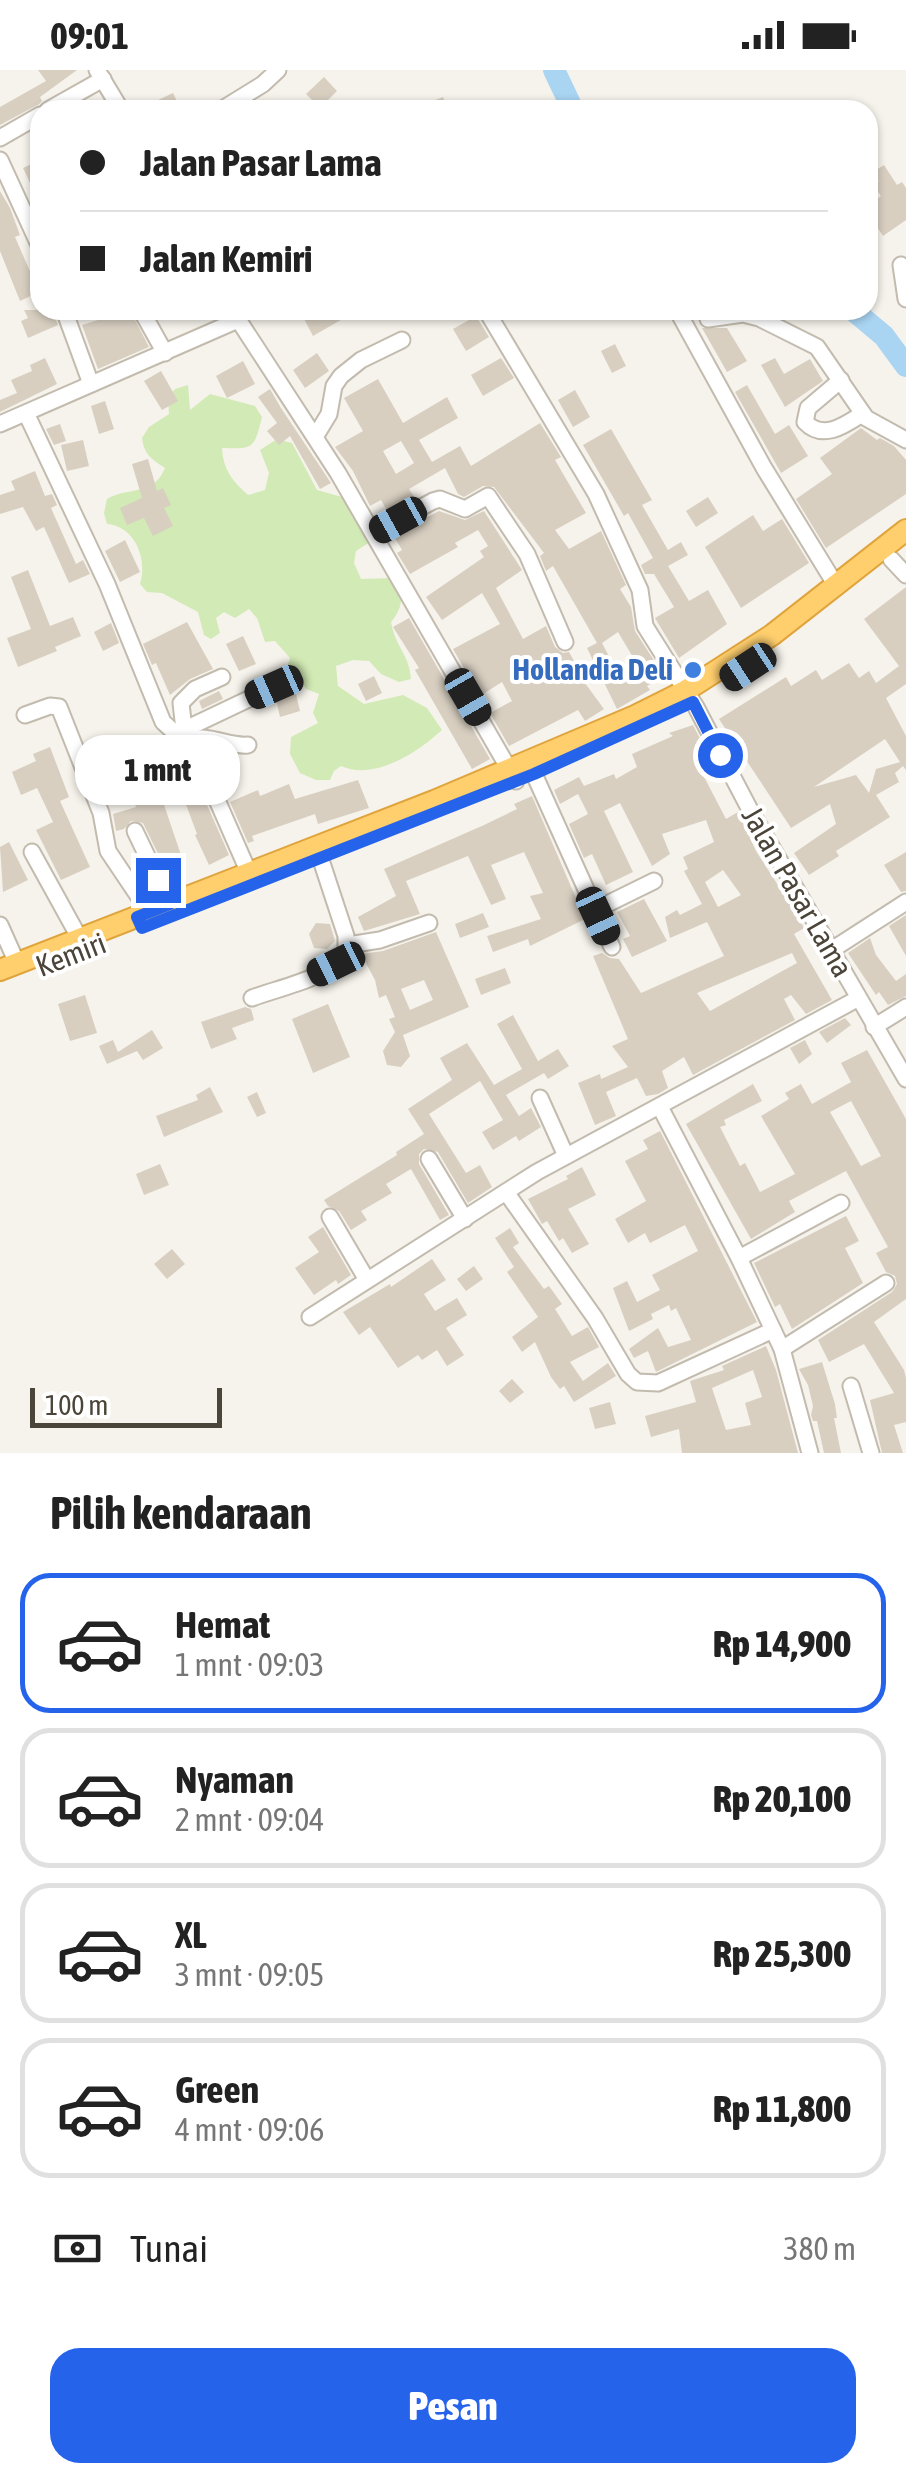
<!DOCTYPE html>
<html lang="id">
<meta charset="utf-8">
<style>
body{margin:0;font-family:"Asap Condensed",sans-serif;background:#f2f2f2;color:#222;height:100vh;display:flex;flex-direction:column;font-size:38px;white-space:nowrap}
*{box-sizing:border-box;margin:0}
p{font-size:32px;color:#767676}
.icon{flex:none;width:55px;height:55px;fill:none;stroke:currentColor;stroke-width:2;stroke-linecap:round;stroke-linejoin:round}
.map{position:relative;height:1383px;overflow:hidden}
.sheet{display:flex;flex-direction:column;background:#fff;flex:1}
.sheet>*{flex:none}
.guide{position:absolute;left:30px;top:30px;width:848px;height:220px;border-radius:30px;box-shadow:0 2px 8px #0004;display:grid;align-content:center;height:220px;padding:0 50px;background:#fff}
.scale{position:absolute;left:30px;bottom:25px;width:192px;box-sizing:border-box;padding-left:10px;border:5px solid #4b4439;border-top:0;font-size:28px;line-height:35px;white-space:nowrap;color:#4b4439;-webkit-text-stroke:8px #fff;paint-order:stroke}
.end{position:absolute;width:45px;height:45px;margin:-22px;border:12px solid #2563eb;background:#fff;box-shadow:0 0 0 5px #fff}
.from{border-radius:50%}
.bubble{position:absolute;height:70px;border-radius:30px;background:#fff;box-shadow:0 2px 8px #0004;font-size:32px;font-weight:800;line-height:70px;text-align:center}
.car{position:absolute;width:30px;height:60px;margin:-30px -15px;border-radius:12px;box-shadow:0 0 8px 2px #0007;background:linear-gradient(#222 24%,#8ab4d8 0 40%,#222 0 76%,#8ab4d8 0 86%,#222 0)}
.guide b{display:flex;align-items:center;gap:35px;height:95px;font-size:38px}
.guide b+b{border-top:2px solid #e0e0e0}
.guide i{width:25px;height:25px;background:#222}
ul{padding:0;list-style:none}
li{display:flex;align-items:center;gap:30px;height:140px;margin:0 20px 15px;padding:0 30px;border:5px solid #e0e0e0;border-radius:30px}
li div{flex:1}
li b{display:block;font-size:38px}
li em{font-style:normal;font-weight:800}
li.current{border-color:#2563eb}
li>.icon{width:90px;height:90px;stroke-width:1.5}
h2{padding:0 50px;font-size:45px;line-height:120px}
.pay{display:flex;align-items:center;gap:25px;height:110px;padding:0 50px;font-size:38px}
.pay p{margin-inline-start:auto}
.button{display:flex;gap:20px;margin-top:auto;padding:20px 50px}
.button a{flex:1;height:115px;border-radius:30px;background:#2563eb;color:#fff;font-size:40px;font-weight:800;line-height:115px;text-align:center}
.status{display:flex;justify-content:space-between;align-items:center;height:70px;padding:0 50px;background:#fff;direction:ltr}
.status svg{height:28px;fill:currentColor}
.map>svg:first-child{display:block}
</style>
<div class="status"><b>09:01</b><svg viewBox="0 0 49 12"><path d="M0 12V9h3v3zM5 12V6h3v6zM10 12V3h3v9zM15 12V0h3v12zM26 1h20v11H26zM47 4h2v5h-2z"/></svg></div>
<div class="map">
<svg width="906" height="1383" viewBox="0 0 906 1383">
<rect width="100%" height="100%" fill="#f6f3ec"/>
<path fill="#d2eab5" d="M188,315L190,340L210,324L255,336L262,347C254,379 254,379 222,378C223,399 232,411 248,425L265,420L269,403L260,380L277,369L292,373L317,420L349,429L370,472L356,481L354,493L361,509L393,508C404,525 404,536 391,552C396,579 409,583 411,609L399,612L381,604L369,591L353,590L336,596L338,616L364,634L403,625L427,638L442,660C418,682 375,711 341,696L334,701L330,710H316L300,703L290,684L291,667L318,653L313,643L319,624L306,619L301,611L292,609L286,600L290,588L275,571L265,572L257,548L249,539L235,548L224,542L216,548L220,563L211,569L204,565L198,542L162,523L147,522L140,514C148,489 135,456 107,454L104,443L107,429C129,416 153,427 165,398C151,389 144,384 142,368L149,357L169,344L168,327L175,319Z"/>
<g fill="none" stroke-linecap="round" stroke-linejoin="round">
<g stroke="#a9d4f2" stroke-width="22">
<polyline points="554,0 573,40"/>
<polyline points="853,240 884,266 906,296"/>
</g>
</g>
<g fill="#d8cfc1" fill-rule="evenodd">
<polygon points="38,0 77,0 40,27 42,31 39,34 0,55 0,37 46,11"/>
<polygon points="324,7 337,21 320,38 306,24"/>
<polygon points="173,23 181,40 158,40 154,32"/>
<polygon points="443,27 448,40 413,40 412,39"/>
<polygon points="40,90 40,111 31,115 23,98"/>
<polygon points="884,95 897,115 902,112 906,118 906,150 883,166 868,143 868,135 881,126 873,115 879,111 873,102"/>
<polygon points="0,121 10,138 20,165 15,167 39,222 20,231 0,181"/>
<polygon points="24,240 52,240 58,255 28,268 21,251 28,248"/>
<polygon points="94,240 130,240 149,277 98,299 82,255 98,250"/>
<polygon points="306,240 358,240 313,266 301,243"/>
<polygon points="476,246 489,267 466,281 453,259"/>
<polygon points="702,258 727,258 747,291 727,302"/>
<polygon points="615,274 626,296 612,303 601,281"/>
<polygon points="317,283 329,301 305,318 293,300"/>
<polygon points="45,288 57,314 0,342 0,330 17,323 11,310 32,301 30,295"/>
<polygon points="501,288 514,308 483,326 471,305"/>
<polygon points="775,288 784,304 810,289 823,311 785,337 761,295"/>
<polygon points="243,291 255,314 227,328 216,306"/>
<polygon points="161,301 178,331 162,340 144,311"/>
<path d="M378,309L403,353L447,327L458,348L419,370L432,392L460,376L471,396L540,353L561,387L555,390L586,443L555,460L569,479L601,461L626,515L620,519L631,537L635,561L664,606L647,616L650,620L617,639L587,578L597,573L553,496L546,501L540,486L544,483L494,417L483,416L464,427L458,424L445,398L409,419L415,428L388,442L381,430L370,436L353,401L335,377L363,361L344,328ZM401,371L414,393L396,404L383,381ZM618,562L634,589L616,600L602,573Z"/>
<polygon points="747,315 775,364 789,355 808,386 781,403 735,322"/>
<polygon points="270,319 281,338 331,413 320,419 290,366 279,375 267,361 277,353 258,327"/>
<polygon points="575,320 590,347 573,357 558,330"/>
<polygon points="105,331 114,359 99,364 91,336"/>
<polygon points="60,354 66,371 54,375 46,359"/>
<polygon points="861,358 877,370 880,368 894,376 906,390 906,424 826,478 796,429 832,404 820,388"/>
<polygon points="611,359 652,430 642,435 668,480 681,472 688,485 668,496 689,531 708,520 727,554 679,588 655,548 674,537 654,504 645,504 641,495 653,488 628,443 624,446 583,375"/>
<polygon points="83,370 89,396 67,401 61,375"/>
<polygon points="148,389 157,421 163,418 171,435 164,438 173,456 153,466 144,448 127,455 120,438 142,428 132,394"/>
<polygon points="35,401 45,426 52,424 57,435 51,438 76,494 83,490 90,504 69,513 44,457 36,461 23,437 0,444 0,425 15,420 11,411"/>
<polygon points="708,427 718,443 696,457 686,441"/>
<polygon points="484,441 522,500 496,518 523,569 546,556 555,577 563,583 569,582 574,591 571,594 604,639 585,651 578,640 509,676 490,643 512,631 502,612 480,626 453,579 500,554 482,523 442,550 426,527 484,487 480,481 488,476 478,460 455,473 458,477 410,504 397,483 402,480 393,465 439,441 465,450"/>
<polygon points="753,445 763,461 782,449 809,493 741,538 705,477"/>
<polygon points="125,470 140,502 120,512 105,481"/>
<polygon points="28,500 50,556 73,547 81,566 55,577 57,581 18,597 7,568 31,559 11,507"/>
<path d="M906,517V614L886,628L906,666V700L903,696L895,703L899,712L876,725L890,747L836,781L839,786L809,805L794,783L836,754L830,734L791,758L719,649L786,607L791,616L816,600L822,610L849,593L859,608L869,601L876,613L899,596L864,549ZM885,669L900,692L876,699L869,723L856,705L814,717Z"/>
<polygon points="409,548 490,689 472,699 415,600 419,598 393,557"/>
<polygon points="187,552 213,599 190,609 170,625 156,593 152,595 143,574"/>
<polygon points="111,553 119,573 103,581 94,562"/>
<polygon points="243,566 256,594 239,601 226,574"/>
<polygon points="374,606 382,623 366,631 358,614"/>
<polygon points="295,620 300,641 280,647 276,629"/>
<polygon points="219,621 223,629 202,639 199,631"/>
<path d="M693,655L714,695L701,701L726,749L738,742L756,781L797,845L804,858L794,864L832,930L806,944L791,925L784,929L795,950L693,1005L684,987L662,1001L668,1018L658,1024L646,1026L637,1008L606,1022L616,1046L595,1055L578,1013L600,1004L601,1009L628,997L612,976L628,969L593,886L602,883L610,888L619,889L641,923L724,886L707,852L670,868L665,847L677,840L680,845L702,834L684,801L688,799L683,787L714,772L706,750L662,764L670,784L652,796L620,733L604,741L633,802L606,815L592,784L584,788L569,754L588,744L578,724L560,734L554,720L579,707L584,716L614,704L616,709L637,697L632,684L673,666L669,663ZM723,800L741,825L718,837L705,812ZM792,883L797,893L710,941L697,923Z"/>
<polygon points="168,673 175,693 187,689 229,785 209,795 195,765 197,764 179,716 172,718 166,706 156,710 149,678"/>
<polygon points="50,677 69,727 60,731 90,797 61,810 36,760 53,752 37,718 21,725 12,702 36,691 33,684"/>
<polygon points="108,679 113,693 96,699 90,685"/>
<polygon points="155,708 184,794 166,800 143,753 131,751 124,759 116,761 113,744 136,737 129,717"/>
<polygon points="358,710 369,738 318,754 315,744 252,766 254,771 248,773 230,732 258,720 260,726 289,714 295,729"/>
<polygon points="532,726 585,849 530,876 528,869 493,882 487,866 541,849 530,826 543,823 524,782 491,795 506,829 491,835 468,786 406,811 420,844 364,861 358,847 396,826 384,799 484,755 517,739 514,734"/>
<polygon points="9,772 28,810 3,822 0,777"/>
<polygon points="906,782 906,821 901,822 884,795"/>
<polygon points="644,829 667,871 632,887 623,869 630,866 617,842"/>
<polygon points="483,843 489,857 460,868 455,854"/>
<polygon points="906,845 906,886 889,856"/>
<polygon points="316,853 330,854 335,871 327,879 314,878 309,864"/>
<path d="M436,862L469,937L403,965L410,986L401,997L387,995L383,981L395,962L389,949L395,947L386,925L379,928L375,910L361,884L383,881ZM424,910L433,930L410,940L401,919Z"/>
<polygon points="870,868 876,885 896,911 906,904 906,926 888,935 879,922 876,925 848,883"/>
<polygon points="505,898 511,913 481,925 475,909"/>
<polygon points="85,925 97,963 70,971 58,934"/>
<polygon points="328,934 350,987 313,1003 292,949"/>
<polygon points="245,937 251,939 254,950 232,958 237,969 211,979 201,952"/>
<polygon points="513,945 538,991 558,979 569,996 548,1009 544,1003 506,1025 519,1046 531,1038 541,1057 519,1071 516,1066 493,1080 482,1062 503,1050 480,1011 429,1044 466,1103 480,1095 492,1117 468,1133 438,1082 424,1079 419,1084 419,1094 449,1145 440,1150 411,1099 386,1114 392,1123 361,1141 367,1150 351,1160 339,1141 328,1136 324,1130 397,1085 396,1082 424,1064 408,1039 452,1010 440,988 467,973 494,1015 522,999 497,954"/>
<polygon points="845,948 851,955 827,973 819,962"/>
<polygon points="152,960 163,978 143,990 137,981 107,994 99,976 113,970 118,982"/>
<polygon points="805,970 812,984 799,994 790,978"/>
<path d="M867,980L906,1049V1229L874,1252L904,1300L906,1308V1352L894,1355L903,1383H882L870,1330L894,1323L864,1274L829,1292L818,1270L892,1222L897,1214L895,1206L886,1202L876,1183L888,1177L846,1101L789,1131L795,1142L751,1169L686,1054L753,1014L762,1031L724,1050L726,1055L720,1057L740,1096L745,1093L760,1122L795,1104L761,1046L789,1029L785,1023L801,1014L812,1034L851,1012L841,993ZM851,1031L881,1086L861,1096L830,1042Z"/>
<polygon points="210,1017 223,1042 164,1067 156,1046 198,1030 196,1025"/>
<polygon points="257,1022 266,1043 257,1047 247,1027"/>
<polygon points="660,1061 757,1252 656,1302 648,1281 634,1288 629,1279 658,1258 668,1277 691,1270 676,1238 671,1241 669,1235 651,1244 653,1249 629,1261 613,1218 627,1211 637,1232 660,1220 652,1205 698,1181 685,1155 650,1173 645,1163 628,1173 615,1149 646,1131 625,1091 648,1079 643,1070"/>
<polygon points="160,1094 169,1115 144,1125 136,1104"/>
<polygon points="582,1097 596,1125 568,1139 589,1174 572,1183 563,1168 559,1171 547,1151 542,1154 528,1129 568,1109 566,1106"/>
<polygon points="846,1146 859,1171 845,1178 863,1213 792,1259 780,1234 775,1237 754,1193"/>
<polygon points="323,1157 351,1205 338,1214 336,1210 314,1225 295,1198 319,1182 308,1167"/>
<polygon points="510,1158 519,1173 513,1177 544,1219 549,1216 562,1234 555,1239 572,1266 588,1257 599,1277 570,1292 583,1311 608,1293 616,1306 574,1332 564,1316 560,1319 551,1307 535,1272 522,1282 512,1267 538,1247 507,1202 514,1197 495,1168"/>
<polygon points="172,1179 185,1194 167,1209 154,1194"/>
<polygon points="432,1189 446,1210 424,1224 435,1241 457,1228 467,1245 446,1258 464,1285 447,1296 437,1280 422,1290 418,1285 398,1298 370,1257 359,1265 343,1242 390,1214 391,1217"/>
<polygon points="474,1196 483,1209 466,1221 457,1209"/>
<path d="M766,1276L776,1300L798,1383H682L679,1359L651,1367L645,1346L696,1332L690,1311L724,1300L722,1296ZM753,1300L762,1327L745,1333L751,1355L726,1360L712,1318Z"/>
<polygon points="822,1292 835,1334 837,1348 834,1348 841,1383 824,1383 817,1351 813,1351 811,1345 813,1336 808,1315 799,1299"/>
<polygon points="512,1309 524,1322 510,1333 499,1321"/>
<polygon points="610,1332 616,1354 595,1359 589,1338"/>
</g>
<g fill="none" stroke-linecap="round" stroke-linejoin="round">
<defs>
<g id="minor">
<polyline points="97,0 121,40"/>
<polyline points="48,40 103,9"/>
<polyline points="221,40 263,14 278,0"/>
<polyline points="0,68 40,45"/>
<polyline points="0,90 40,177"/>
<polyline points="901,195 906,229"/>
<polyline points="64,240 91,314"/>
<polyline points="141,240 165,283"/>
<polyline points="232,240 338,403 516,711"/>
<polyline points="486,240 596,424 640,520 645,556 696,637 749,738 906,1009"/>
<polyline points="677,240 764,398 837,517"/>
<polyline points="708,249 743,244 759,248 817,277 866,348 906,370"/>
<path d="M841,310L808,338L805,352C823,371 845,355 862,344"/>
<polyline points="26,343 107,514 163,652 196,682 249,803"/>
<polyline points="0,354 238,250"/>
<polyline points="315,367 329,344 334,316 341,306 361,290 402,270"/>
<polyline points="373,463 433,431 440,429 465,439 488,426 527,484 565,572"/>
<polyline points="891,489 906,505"/>
<polyline points="25,645 50,636 59,637 101,743 108,781 149,842"/>
<polyline points="184,660 181,633 195,619 222,607"/>
<polyline points="175,664 274,617"/>
<path d="M188,671C207,662 227,677 248,675"/>
<polyline points="534,704 612,877"/>
<polyline points="135,761 170,834"/>
<polyline points="32,782 80,869"/>
<polyline points="595,840 654,811"/>
<polyline points="0,855 17,893"/>
<polyline points="348,875 380,870 429,853"/>
<polyline points="830,881 906,832"/>
<path d="M252,928C281,917 328,909 346,883V866L320,787"/>
<polyline points="874,957 906,937"/>
<polyline points="540,1028 566,1086"/>
<polyline points="660,1037 739,1188 782,1279 810,1383"/>
<polyline points="429,1089 465,1149"/>
<polyline points="506,1122 595,1248 628,1304 637,1312 658,1313 773,1260"/>
<polyline points="330,1147 367,1210"/>
<polyline points="739,1188 841,1133"/>
<polyline points="310,1247 537,1102 857,929"/>
<polyline points="782,1279 886,1213"/>
<polyline points="851,1316 871,1383"/>
</g>
<polyline id="highway" points="0,900 434,731 635,646 685,621 772,565 906,460"/>
</defs>
<use href="#minor" stroke="#c2bbae" stroke-width="19"/>
<use href="#highway" stroke="#e0a43c" stroke-width="24"/>
<use href="#minor" stroke="#fff" stroke-width="15"/>
<use href="#highway" stroke="#ffcf6e" stroke-width="20"/>
</g>
<g fill="none" stroke-linecap="round" stroke-linejoin="round">
<polyline stroke="#2563eb" stroke-width="12" points="158,810 170,834 137,847 142,858 534,704 693,632 720,685"/>
</g>
<circle fill="#3f7fe0" stroke="#fff" stroke-width="4" cx="693" cy="600" r="10"/>
<g text-anchor="middle" stroke-width="8" stroke-linejoin="round" paint-order="stroke">
<g font-size="30" font-weight="bold" fill="#366cbe" stroke="#fff" text-anchor="end">
<text x="673" y="610">Hollandia Deli</text>
</g>
<g font-size="30" fill="#4b4439" stroke="#fff">
<text transform="translate(797 822) rotate(60)" y="10">Jalan Pasar Lama</text>
<text transform="translate(71 885) rotate(-21)" y="10">Kemiri</text>
</g>
</g>
</svg>
<div class="scale">100 m</div>
<i class="end from" style="left:720px;top:685px"></i>
<i class="end" style="left:158px;top:810px"></i>
<div class="bubble" style="left:75px;top:665px;width:165px">1 mnt</div>
<i class="car" style="left:398px;top:450px;rotate:241deg"></i>
<i class="car" style="left:748px;top:597px;rotate:237deg"></i>
<i class="car" style="left:274px;top:617px;rotate:246deg"></i>
<i class="car" style="left:468px;top:627px;rotate:150deg"></i>
<i class="car" style="left:598px;top:846px;rotate:155deg"></i>
<i class="car" style="left:336px;top:894px;rotate:244deg"></i>
<div class="guide">
<b><i class="from"></i>Jalan Pasar Lama</b>
<b><i></i>Jalan Kemiri</b>
</div>
</div>
<section class="sheet">
<h2>Pilih kendaraan</h2>
<ul>
<li class="current"><svg class="icon" aria-label="car" viewBox="0 0 24 24"><path d="M5 17H2v-5l4-1 3-4h7l3 4 3 1v5h-3M9 17h6M6 11h13"/><circle cx="7" cy="17" r="2"/><circle cx="17" cy="17" r="2"/></svg><div><b>Hemat</b><p>1 mnt · 09:03</p></div><em>Rp 14,900</em></li>
<li><svg class="icon" aria-label="car" viewBox="0 0 24 24"><path d="M5 17H2v-5l4-1 3-4h7l3 4 3 1v5h-3M9 17h6M6 11h13"/><circle cx="7" cy="17" r="2"/><circle cx="17" cy="17" r="2"/></svg><div><b>Nyaman</b><p>2 mnt · 09:04</p></div><em>Rp 20,100</em></li>
<li><svg class="icon" aria-label="car" viewBox="0 0 24 24"><path d="M5 17H2v-5l4-1 3-4h7l3 4 3 1v5h-3M9 17h6M6 11h13"/><circle cx="7" cy="17" r="2"/><circle cx="17" cy="17" r="2"/></svg><div><b>XL</b><p>3 mnt · 09:05</p></div><em>Rp 25,300</em></li>
<li><svg class="icon" aria-label="car" viewBox="0 0 24 24"><path d="M5 17H2v-5l4-1 3-4h7l3 4 3 1v5h-3M9 17h6M6 11h13"/><circle cx="7" cy="17" r="2"/><circle cx="17" cy="17" r="2"/></svg><div><b>Green</b><p>4 mnt · 09:06</p></div><em>Rp 11,800</em></li>
</ul>
<div class="pay"><svg class="icon" aria-label="cash" viewBox="0 0 24 24"><path d="M3 7h18v10H3z"/><circle cx="12" cy="12" r="2"/></svg>Tunai<p>380 m</p></div>
<div class="button"><a>Pesan</a></div>
</section>
